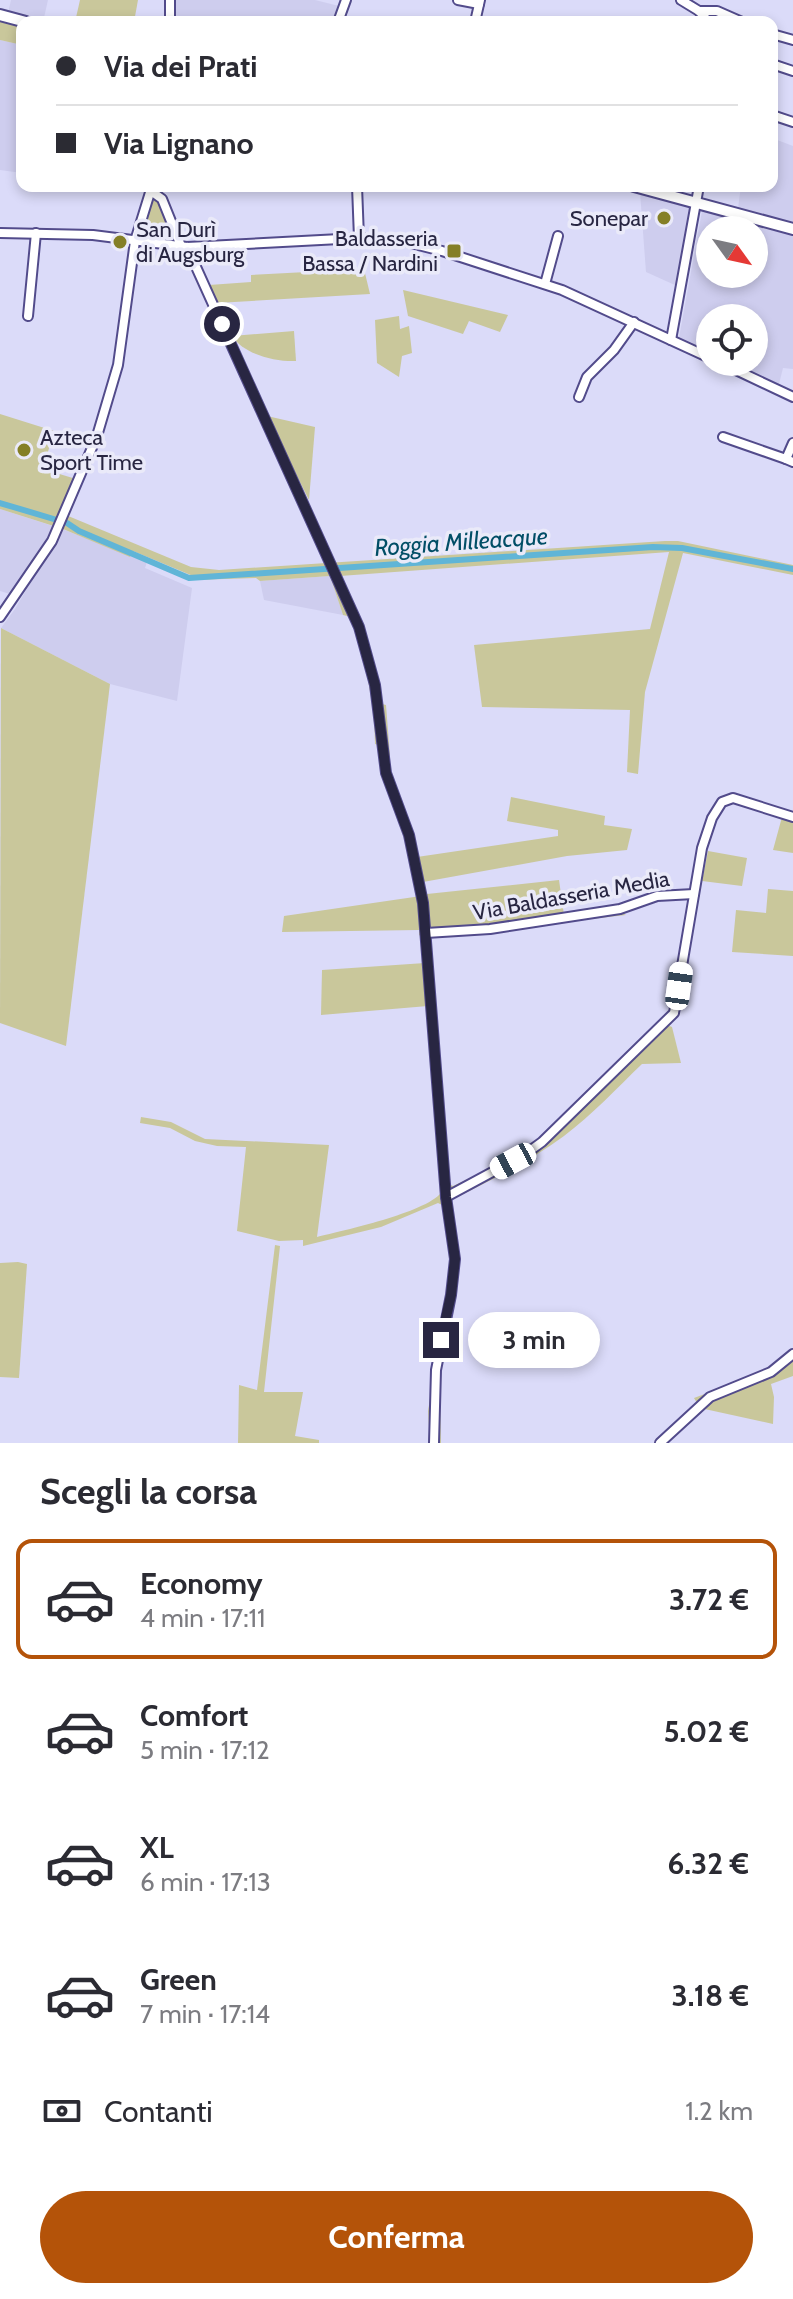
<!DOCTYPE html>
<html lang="it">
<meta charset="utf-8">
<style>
body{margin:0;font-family:Cabin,sans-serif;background:#f2f2f3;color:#2b2b33;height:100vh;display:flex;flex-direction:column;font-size:30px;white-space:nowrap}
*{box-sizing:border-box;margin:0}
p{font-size:26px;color:#7c7c81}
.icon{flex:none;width:44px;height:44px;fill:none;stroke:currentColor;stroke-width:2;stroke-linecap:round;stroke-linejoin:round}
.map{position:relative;height:1443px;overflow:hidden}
.panel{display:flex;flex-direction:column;background:#fff;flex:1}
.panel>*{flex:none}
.hud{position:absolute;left:16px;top:16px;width:762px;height:176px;border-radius:16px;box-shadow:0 4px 12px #0003;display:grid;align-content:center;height:176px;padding:0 40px;background:#fff}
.needle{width:52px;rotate:123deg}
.buttons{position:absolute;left:696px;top:216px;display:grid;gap:16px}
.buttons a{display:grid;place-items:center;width:72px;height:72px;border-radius:50%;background:#fff;box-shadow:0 4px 12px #0003;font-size:40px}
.end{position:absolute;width:36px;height:36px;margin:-18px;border:10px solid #282642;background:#fff;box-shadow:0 0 0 4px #fff}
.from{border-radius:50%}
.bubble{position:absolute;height:56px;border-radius:28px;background:#fff;box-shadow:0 4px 12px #0003;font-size:26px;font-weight:700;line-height:56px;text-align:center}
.car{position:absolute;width:24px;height:48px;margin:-24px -12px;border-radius:10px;box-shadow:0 0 6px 2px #0007;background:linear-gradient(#fff 24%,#345 0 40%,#fff 0 76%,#345 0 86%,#fff 0)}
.hud b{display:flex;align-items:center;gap:28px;height:76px;font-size:30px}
.hud b+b{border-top:2px solid #e1e1e2}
.hud i{width:20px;height:20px;background:#2b2b33}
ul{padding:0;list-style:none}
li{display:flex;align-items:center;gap:24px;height:120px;margin:0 16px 12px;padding:0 24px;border:4px solid transparent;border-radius:16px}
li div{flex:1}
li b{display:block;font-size:30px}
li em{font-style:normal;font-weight:700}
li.current{border-color:#b45309}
li>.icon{width:72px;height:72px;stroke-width:1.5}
h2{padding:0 40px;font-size:36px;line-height:96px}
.pay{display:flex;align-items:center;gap:20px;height:88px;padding:0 40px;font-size:30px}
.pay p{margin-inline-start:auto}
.action{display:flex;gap:16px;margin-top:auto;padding:16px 40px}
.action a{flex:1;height:92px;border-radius:48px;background:#b45309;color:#fff;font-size:32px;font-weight:700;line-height:92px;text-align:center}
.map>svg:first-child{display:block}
</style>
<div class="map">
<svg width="793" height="1443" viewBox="0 0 793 1443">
<rect width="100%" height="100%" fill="#dbdbf9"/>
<g fill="#cecdee" fill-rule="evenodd">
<polygon points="11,0 48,0 43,22 8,13"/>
<polygon points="175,0 315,0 339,6 333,22 175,22"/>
<polygon points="0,40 22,45 22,173 0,170"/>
<polygon points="772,138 793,146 793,223 738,208 741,186 772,186"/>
<polygon points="640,192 691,206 677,286 646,272"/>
<path d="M702,211L793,235V369L783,368L779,384L731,362H754V318H710V352L679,338ZM710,230H754V274H710Z"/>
<polygon points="0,509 56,527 13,595 0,591"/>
<polygon points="62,529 147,562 145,568 192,588 177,701 110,684 1,628 15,609"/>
<polygon points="330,576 343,615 264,600 260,581"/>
</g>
<g fill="#c9c79b">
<polygon points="80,0 138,0 134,22 75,22"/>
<polygon points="0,19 22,25 22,45 0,40"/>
<polygon points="155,199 159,202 170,230 166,239 146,236 142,229 152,202"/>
<polygon points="364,269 370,294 217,303 209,285 251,282 251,275"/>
<polygon points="403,290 508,315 500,332 469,321 463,334 408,316"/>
<polygon points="399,316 400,329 409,326 412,353 402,356 399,377 377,363 375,320"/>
<path d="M294,331L296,361C275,362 243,354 232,336Z"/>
<path d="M0,414L54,431L43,469L76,479L61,513L191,567L219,570L665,541H678L793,565V575L683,553L645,692L638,774L627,772L630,710L482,707L474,645L650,629L669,552L340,576L371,658L382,704L386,705L390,756L386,755L388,774L417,857L558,836V830L507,821L511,797L605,816L604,825L632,829L627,850L567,856L423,882L427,894L559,880L564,915L615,909L626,915L433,937L430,941L445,1148L447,1152L450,1185L453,1186L548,1141L667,1025L672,1027L681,1063L642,1064C617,1088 592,1115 564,1136C529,1162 490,1181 451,1200L459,1264L455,1303L447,1327L437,1389L440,1391L441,1443H430L428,1411L452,1266L442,1205L438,1203L381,1227L303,1246V1240L279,1241L237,1231L246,1147L217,1146L195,1141L170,1128L140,1123L141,1117L171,1122L205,1139L329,1145L317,1237C345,1230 424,1213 441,1193L428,1006L321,1015L322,970L425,963L424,938L419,935V930L282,932L284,916L421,896L405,831L379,745L375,744C375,700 364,659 351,617L343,615L330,576L260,581L256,578L193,580V576L133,551L130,557L63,529L0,509Z"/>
<polygon points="267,416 315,427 309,500"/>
<polygon points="1,628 110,684 66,1046 0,1023"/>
<polygon points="782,817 793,820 793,853 773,850"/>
<polygon points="708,851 747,858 742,886 702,881"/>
<polygon points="768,889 793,891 793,956 732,952 736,910 766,913"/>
<polygon points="275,1245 280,1246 264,1392 303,1392 295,1436 319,1440 319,1443 238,1443 239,1385 257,1390"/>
<polygon points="18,1262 27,1264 19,1378 0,1377 0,1263"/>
<polygon points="793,1359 793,1376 771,1384 774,1397 773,1424 700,1408 694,1398 718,1389 718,1393 770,1376"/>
</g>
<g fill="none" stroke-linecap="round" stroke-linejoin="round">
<polyline stroke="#60b5d7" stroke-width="6" points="0,503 67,523 79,531 189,578 653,547 682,548 793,569"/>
<defs>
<g id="minor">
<polyline points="170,0 170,22"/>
<polyline points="458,0 479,4"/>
<polyline points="681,0 699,11 709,22"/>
<polyline points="699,11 717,11 742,22"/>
<polyline points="338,22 346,0"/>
<polyline points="475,22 480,0"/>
<polyline points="772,34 793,40"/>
<polyline points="772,64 793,71"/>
<polyline points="772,115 793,122"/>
<polyline points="357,186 359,238"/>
<polyline points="151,191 162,199 181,246"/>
<polyline points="0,233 93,235 187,247 359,238 399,240 442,251 562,290 710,358"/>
<polyline points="187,247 359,627 375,685 386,773 409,835 423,903 446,1197 455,1259 451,1295 436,1370 434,1443"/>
<polyline points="545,284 558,236"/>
<polyline points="28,316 36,233"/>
<polyline points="671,340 699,186"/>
<polyline points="719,362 793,397"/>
<polyline points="579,397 587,377 614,350 634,322"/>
<polyline points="723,437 786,459"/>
<polyline points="793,443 786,459 793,462"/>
<polyline points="0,617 52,541 97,436 118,365 135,241 152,186"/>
<polyline points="426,933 490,929 620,909 657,896 694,894"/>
<polyline points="446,1197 524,1155 542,1142 674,1013 702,848 712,818 722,802 733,798 793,817"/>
<polyline points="660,1443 710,1397 771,1372 793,1354"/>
</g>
<g id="major">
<polyline points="0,15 26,22"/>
<polyline points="634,186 793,229"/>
</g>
</defs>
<use href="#minor" stroke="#524b8b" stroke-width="12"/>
<use href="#major" stroke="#524b8b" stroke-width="14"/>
<use href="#minor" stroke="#fff" stroke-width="8"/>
<use href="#major" stroke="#fff" stroke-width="10"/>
</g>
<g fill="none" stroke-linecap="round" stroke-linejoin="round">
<polyline stroke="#282642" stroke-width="10" points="222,324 359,627 375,685 386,773 409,835 423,903 446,1197 455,1259 451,1295 441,1340"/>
</g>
<g fill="#847f26" stroke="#eaeaf9" stroke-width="3">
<circle cx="664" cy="218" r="8"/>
<circle cx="120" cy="242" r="8"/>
<rect x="446" y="243" width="16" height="16" rx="4"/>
<circle cx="24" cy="450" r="8"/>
</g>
<g text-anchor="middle" stroke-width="7" stroke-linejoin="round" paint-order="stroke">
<g font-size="22" fill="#282642" stroke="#eaeaf9" text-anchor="end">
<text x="648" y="226">Sonepar</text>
<text x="136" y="237" text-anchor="start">San Durì<tspan x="136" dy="25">di Augsburg</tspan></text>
<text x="438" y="246">Baldasseria<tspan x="438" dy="25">Bassa / Nardini</tspan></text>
<text x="40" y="445" text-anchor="start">Azteca<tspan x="40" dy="25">Sport Time</tspan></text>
</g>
<g font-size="22" fill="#282642" stroke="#eaeaf9">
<text transform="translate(571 895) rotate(-10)" y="8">Via Baldasseria Media</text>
</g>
<g font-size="24" font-style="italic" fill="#014e66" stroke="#eaeaf9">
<text transform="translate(461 542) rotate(-4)" y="8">Roggia Milleacque</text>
</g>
</g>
</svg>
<div class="buttons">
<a><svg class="needle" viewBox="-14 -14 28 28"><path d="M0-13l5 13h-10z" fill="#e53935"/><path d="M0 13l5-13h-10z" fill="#7c7c81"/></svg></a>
<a><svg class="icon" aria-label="locate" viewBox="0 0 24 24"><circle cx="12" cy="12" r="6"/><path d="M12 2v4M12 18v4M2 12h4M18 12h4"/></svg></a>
</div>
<i class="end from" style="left:222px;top:324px"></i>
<i class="end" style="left:441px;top:1340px"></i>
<div class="bubble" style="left:468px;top:1312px;width:132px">3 min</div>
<i class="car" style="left:679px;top:986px;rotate:8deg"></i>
<i class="car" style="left:513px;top:1161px;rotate:242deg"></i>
<div class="hud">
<b><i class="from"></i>Via dei Prati</b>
<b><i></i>Via Lignano</b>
</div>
</div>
<section class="panel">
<h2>Scegli la corsa</h2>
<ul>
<li class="current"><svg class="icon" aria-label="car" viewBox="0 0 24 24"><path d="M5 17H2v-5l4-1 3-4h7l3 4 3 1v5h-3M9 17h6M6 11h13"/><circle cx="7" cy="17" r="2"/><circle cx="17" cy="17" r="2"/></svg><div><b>Economy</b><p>4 min · 17:11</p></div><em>3.72 €</em></li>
<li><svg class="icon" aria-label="car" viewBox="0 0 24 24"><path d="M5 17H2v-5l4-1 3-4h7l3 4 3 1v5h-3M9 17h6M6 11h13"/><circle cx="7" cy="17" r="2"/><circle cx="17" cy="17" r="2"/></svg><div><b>Comfort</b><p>5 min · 17:12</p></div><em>5.02 €</em></li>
<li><svg class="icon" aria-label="car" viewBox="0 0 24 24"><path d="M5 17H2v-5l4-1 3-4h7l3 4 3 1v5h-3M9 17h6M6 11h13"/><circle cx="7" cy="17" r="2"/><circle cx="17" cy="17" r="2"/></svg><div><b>XL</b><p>6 min · 17:13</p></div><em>6.32 €</em></li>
<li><svg class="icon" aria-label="car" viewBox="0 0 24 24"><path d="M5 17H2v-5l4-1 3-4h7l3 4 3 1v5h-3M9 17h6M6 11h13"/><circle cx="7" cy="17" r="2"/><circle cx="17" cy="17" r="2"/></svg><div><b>Green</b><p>7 min · 17:14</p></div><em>3.18 €</em></li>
</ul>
<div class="pay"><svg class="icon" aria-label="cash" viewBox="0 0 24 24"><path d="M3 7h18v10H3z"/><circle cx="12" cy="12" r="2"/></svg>Contanti<p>1.2 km</p></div>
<div class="action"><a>Conferma</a></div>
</section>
